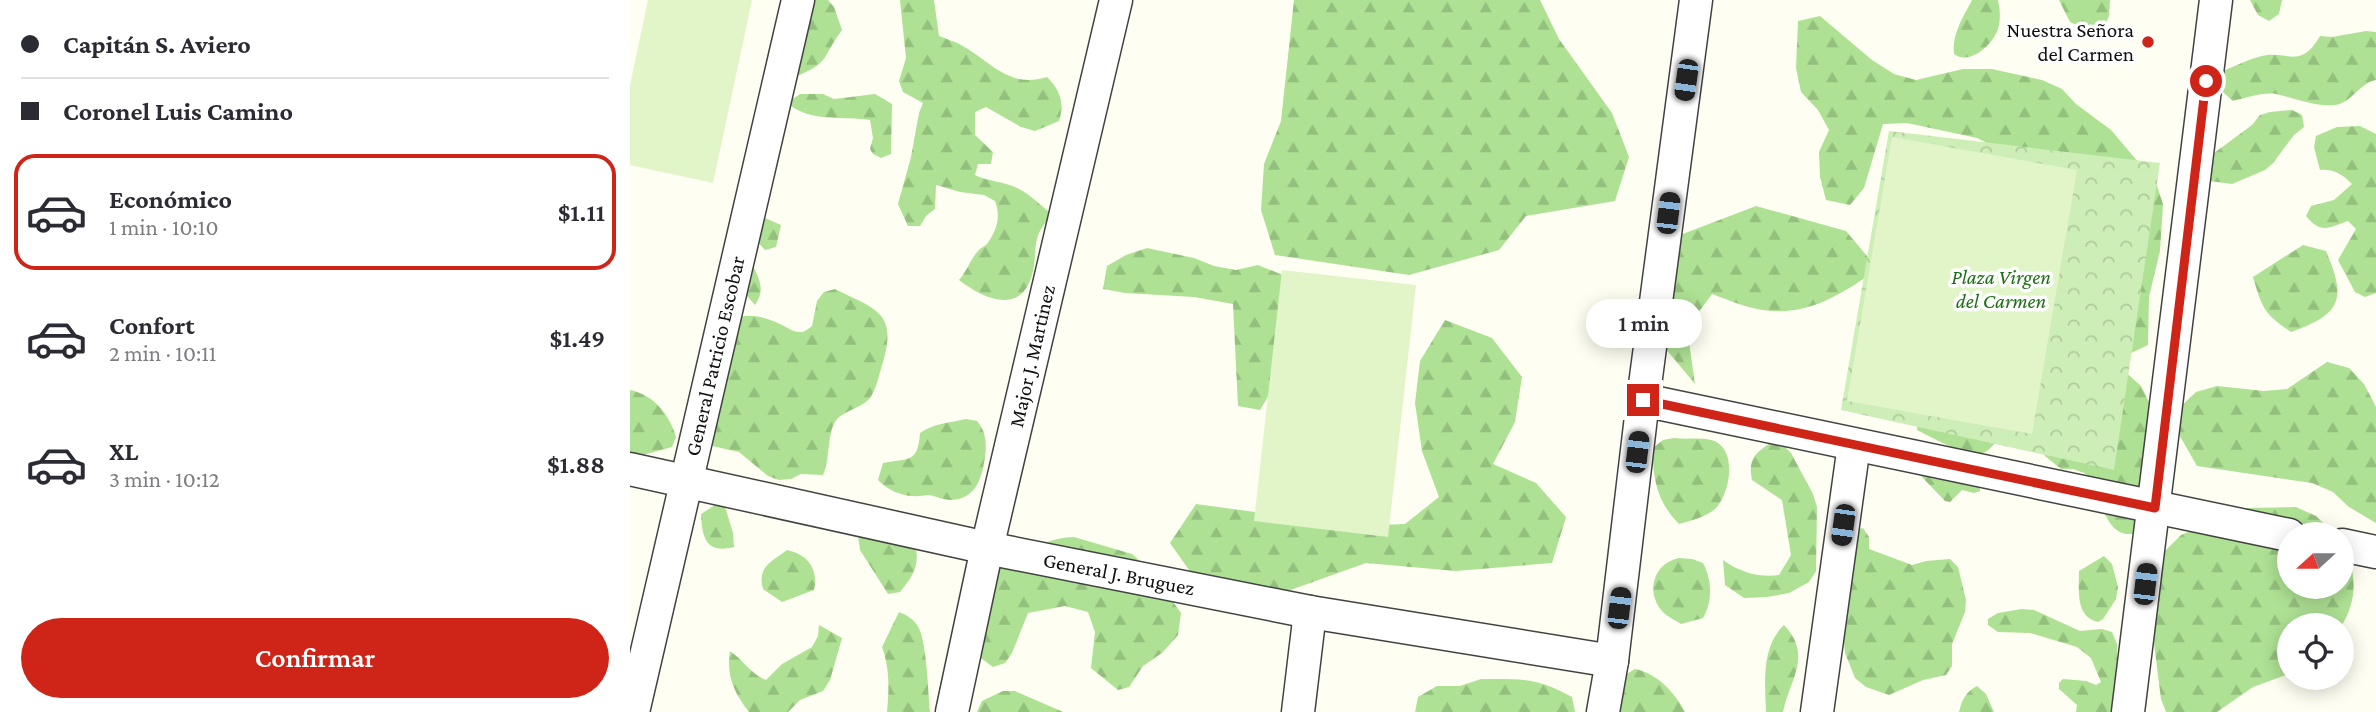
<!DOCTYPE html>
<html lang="es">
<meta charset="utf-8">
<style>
body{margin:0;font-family:"Crimson Pro",serif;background:#f2f2f3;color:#2b2b33;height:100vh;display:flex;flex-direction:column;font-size:26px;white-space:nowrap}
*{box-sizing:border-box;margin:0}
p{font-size:23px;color:#7c7c81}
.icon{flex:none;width:38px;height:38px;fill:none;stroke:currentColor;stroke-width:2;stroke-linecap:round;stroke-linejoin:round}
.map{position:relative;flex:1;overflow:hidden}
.panel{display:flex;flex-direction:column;background:#fff;width:630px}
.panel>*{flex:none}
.banner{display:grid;align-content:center;height:154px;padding:0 21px;background:#fff}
.needle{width:46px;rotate:249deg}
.buttons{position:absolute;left:1647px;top:522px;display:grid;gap:14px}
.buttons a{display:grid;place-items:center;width:77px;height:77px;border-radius:50%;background:#fff;box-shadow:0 4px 18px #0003;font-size:35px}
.end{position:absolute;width:32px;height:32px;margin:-16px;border:9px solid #cf2418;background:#fff;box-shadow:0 0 0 4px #fff}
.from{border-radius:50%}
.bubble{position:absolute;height:49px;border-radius:24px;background:#fff;box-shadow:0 4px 18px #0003;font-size:23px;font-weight:600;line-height:49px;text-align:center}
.car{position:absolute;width:21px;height:42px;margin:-21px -10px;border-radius:9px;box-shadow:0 0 5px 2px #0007;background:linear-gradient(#222 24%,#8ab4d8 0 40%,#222 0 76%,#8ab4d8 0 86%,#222 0)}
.banner b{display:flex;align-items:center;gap:24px;height:66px;font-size:26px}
.banner b+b{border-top:2px solid #e1e1e2}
.banner i{width:18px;height:18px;background:#2b2b33}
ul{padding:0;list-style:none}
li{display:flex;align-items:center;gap:21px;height:116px;margin:0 14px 10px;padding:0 7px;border:4px solid transparent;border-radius:21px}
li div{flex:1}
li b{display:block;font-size:26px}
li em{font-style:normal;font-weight:600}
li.current{border-color:#cf2418}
li>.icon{width:63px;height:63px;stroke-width:1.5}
.cta{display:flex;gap:14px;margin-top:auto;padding:14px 21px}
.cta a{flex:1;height:80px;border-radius:42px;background:#cf2418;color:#fff;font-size:28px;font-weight:600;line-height:80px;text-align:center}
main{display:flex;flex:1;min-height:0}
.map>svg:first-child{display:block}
</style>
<main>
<section class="panel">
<div class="banner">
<b><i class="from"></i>Capitán S. Aviero</b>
<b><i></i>Coronel Luis Camino</b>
</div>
<ul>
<li class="current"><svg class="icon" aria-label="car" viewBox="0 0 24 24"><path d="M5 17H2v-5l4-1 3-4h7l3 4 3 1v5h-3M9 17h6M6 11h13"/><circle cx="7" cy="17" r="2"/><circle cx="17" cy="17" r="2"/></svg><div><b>Económico</b><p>1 min · 10:10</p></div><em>$1.11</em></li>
<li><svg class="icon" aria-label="car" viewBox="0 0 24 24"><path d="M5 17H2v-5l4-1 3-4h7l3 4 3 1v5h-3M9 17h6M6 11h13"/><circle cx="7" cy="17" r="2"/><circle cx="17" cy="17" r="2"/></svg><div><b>Confort</b><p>2 min · 10:11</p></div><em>$1.49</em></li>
<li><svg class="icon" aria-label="car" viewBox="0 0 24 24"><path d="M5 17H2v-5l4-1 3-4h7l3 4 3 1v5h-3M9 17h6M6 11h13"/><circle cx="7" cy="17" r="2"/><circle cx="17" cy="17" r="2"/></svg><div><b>XL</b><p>3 min · 10:12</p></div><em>$1.88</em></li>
</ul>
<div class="cta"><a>Confirmar</a></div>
</section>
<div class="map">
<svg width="1746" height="712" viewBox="0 0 1746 712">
<defs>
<pattern id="forest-firs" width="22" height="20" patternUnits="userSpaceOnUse" patternTransform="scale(1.75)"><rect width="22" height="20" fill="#aee194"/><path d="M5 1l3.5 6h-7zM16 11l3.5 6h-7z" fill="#94c07e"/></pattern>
<pattern id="park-crowns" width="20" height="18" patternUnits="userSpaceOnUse" patternTransform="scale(1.75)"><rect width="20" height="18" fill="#cdeeb6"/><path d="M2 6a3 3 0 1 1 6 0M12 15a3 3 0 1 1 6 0" fill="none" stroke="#afcb9b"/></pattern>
</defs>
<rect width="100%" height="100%" fill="#fffef2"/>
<g fill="url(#forest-firs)">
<path d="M172,0H198L204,7L212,30C191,58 201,62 165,77Z"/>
<path d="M270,0H304L309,36C316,39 324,41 331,45C361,61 378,89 417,77C430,90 435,103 429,121L405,131L391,127L356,107L345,112V135L363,152L361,164H348L345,175C359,182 374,181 389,189C401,195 411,206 422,214C418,220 412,226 409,233C404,244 406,259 403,271C393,316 355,300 329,280C337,271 340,260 348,251C350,248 354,247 357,244C367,231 371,216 365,201L354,195L330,192L306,185L305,209L296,216L290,226H278L268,204L281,157L289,113L293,103L273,92L269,81L276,58Z"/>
<polygon points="664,0 910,0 929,39 982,113 999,157 985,201 896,216 869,250 779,275 645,255 631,210 634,164 651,121"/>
<path d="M1342,0H1368C1370,10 1371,19 1368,29C1363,45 1339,66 1324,54C1322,33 1333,18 1342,0Z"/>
<polygon points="1429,0 1480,0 1479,16 1474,27 1451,27 1440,22"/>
<polygon points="1620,0 1652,0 1649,14 1639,21 1628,15"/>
<polygon points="1190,16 1242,60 1264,74 1286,80 1333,69 1362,69 1412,80 1432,89 1446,104 1481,130 1526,183 1533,204 1530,251 1519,297 1518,345 1499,354 1390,159 1347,138 1277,123 1253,124 1234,188 1220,205 1196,200 1190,177 1189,152 1199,130 1188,110 1171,92 1166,68 1168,21"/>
<path d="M1736,31L1746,32V80C1729,83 1722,103 1705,105C1685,107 1665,98 1646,94C1632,92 1616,98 1603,101L1576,77C1594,72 1611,62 1628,57C1657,48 1669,72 1690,36L1702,37Z"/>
<path d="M170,94H193L204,99L245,94L262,104L261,154L251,158L243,154L240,149L243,138L240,120C213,116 184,122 161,106L160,101Z"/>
<polygon points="1662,110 1672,115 1674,127 1664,135 1643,163 1635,170 1602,184 1572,180 1576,159 1622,125 1630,115 1640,112"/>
<path d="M1730,126L1746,134V293L1735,297L1725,292L1708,260L1726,229L1718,221C1698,228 1691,234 1676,216L1681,206L1704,200L1722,184C1712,174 1704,169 1690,170L1684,147L1686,136L1707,127Z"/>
<path d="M1126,206L1216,231L1248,269C1209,296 1173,320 1123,308C1109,305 1096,299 1082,294L1057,328L1065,384L1020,330L1037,240Z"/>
<polygon points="135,218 151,225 146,247 135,250 127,241 129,229"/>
<path d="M1673,245L1696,251C1717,300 1711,314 1661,332C1634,314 1632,308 1623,277Z"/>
<polygon points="517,248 564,258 584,266 606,270 628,265 670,282 653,371 630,410 608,406 603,304 564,297 495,293 473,289 477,266 496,255"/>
<path d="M122,263C129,280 136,289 125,305L110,288Z"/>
<path d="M205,289C244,309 268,311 253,362C249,374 247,388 240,398C231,408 217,410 208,418C196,430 201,459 193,475L171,474L161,479L149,480L138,476L109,452L73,444L104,318C120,313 135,317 150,324C157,327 163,333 172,332C176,331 179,328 182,326L187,301L194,292Z"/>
<polygon points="815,320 862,338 892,377 885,422 863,464 906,483 936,517 922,563 826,571 736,563 652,593 566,580 540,543 566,504 728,526 775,524 809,497 792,451 785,403 790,361"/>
<polygon points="1697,362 1719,368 1734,384 1746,407 1746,523 1719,507 1703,492 1682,483 1567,466 1547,431 1549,408 1566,392 1587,386 1634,391 1657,389"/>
<path d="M1492,369L1511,386L1526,416L1506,533C1479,541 1469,503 1468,483L1454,473L1443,469H1431L1415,456L1413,450Z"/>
<path d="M0,390C24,395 39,414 46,437L42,447L9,456H0Z"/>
<path d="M1289,402L1368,441C1361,446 1359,452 1350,454C1334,456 1301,437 1287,430Z"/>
<path d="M336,419L347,421C356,431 357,444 355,457C352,478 346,499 321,500C313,500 306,496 299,495C294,495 288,497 283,496C271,496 256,489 248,480L253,463C278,458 288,464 290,433C304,423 320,423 336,419Z"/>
<path d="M1044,438C1057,440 1077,436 1088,443C1107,456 1099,495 1085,509C1076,517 1060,521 1049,524C1027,502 1022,477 1023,448L1033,440Z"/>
<path d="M1140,443L1152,444L1161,453L1183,494L1187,507L1186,571L1179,582L1159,593L1137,597L1114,598L1095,585L1093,560C1109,572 1129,578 1149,575L1161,555L1152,500L1122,480C1118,460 1124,454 1140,443Z"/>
<polygon points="1288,473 1350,485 1350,491 1344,493 1332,490 1320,502 1315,501"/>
<path d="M93,500L103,533L104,547C76,554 72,538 71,514Z"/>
<path d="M1666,507L1686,516L1705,534H1659V586H1712V544C1727,570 1728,599 1712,625H1659V674L1623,687L1587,712H1536L1531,699L1518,595L1523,572L1534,552L1551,535L1617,508Z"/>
<path d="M227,528L284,541C291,563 284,575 270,592L258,594L230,550Z"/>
<polygon points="1233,528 1239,537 1239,549 1282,565 1296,561 1320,559 1328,567 1336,600 1335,612 1322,644 1322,666 1316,675 1293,680 1259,695 1236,687 1225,678 1215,653 1210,604 1222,531"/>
<path d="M444,537L502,554L521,571L551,613L548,635L532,653L513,666L499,687L488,690L461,668L465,632L458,612L435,606L398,613L382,653L375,663L363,667L344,653L357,572C385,557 412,538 444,537Z"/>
<path d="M157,550C177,554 189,569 184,590L152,602L133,589C127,567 141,562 157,550Z"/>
<path d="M1474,556L1482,564L1488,587L1486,599L1473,619L1468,622C1445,617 1449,589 1449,571Z"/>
<path d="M1049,558L1062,559L1073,563C1082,580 1083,601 1073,618L1051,624C1045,620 1036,616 1032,611C1015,591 1024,563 1049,558Z"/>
<polygon points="1392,609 1404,610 1450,631 1472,629 1482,632 1487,644 1487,712 1446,712 1447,705 1429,689 1429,683 1433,679 1456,681 1466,685 1471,682 1461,658 1447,647 1400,633 1368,632 1358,625 1358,619 1368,613"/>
<path d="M269,612C276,615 282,618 287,625C297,638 298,693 300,712H257C259,690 260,669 252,647Z"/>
<path d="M189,625L212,638L200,680L193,691L170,700L158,712H119C104,693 96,675 100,651C113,660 121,674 136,680L152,664L182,647L188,636Z"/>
<path d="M1154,625C1183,656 1160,678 1153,712H1136C1135,682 1131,647 1154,625Z"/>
<path d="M1005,669C1028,674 1044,692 1055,712H974L995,675Z"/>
<path d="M851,679C891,679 906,677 942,697L945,712H785L788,697L807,686H830Z"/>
<path d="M1347,686L1356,694L1364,712H1329C1332,699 1336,692 1347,686Z"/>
<polygon points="373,691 385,691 433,712 347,712 352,701"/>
</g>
<polygon fill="url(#park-crowns)" points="1259,131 1530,163 1484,470 1211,410"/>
<g fill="#e1f5c9">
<polygon points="18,0 122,0 83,183 0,165 0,85"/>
<polygon points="1262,137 1447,170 1402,434 1217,401"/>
<polygon points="652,270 786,285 758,537 624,521"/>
</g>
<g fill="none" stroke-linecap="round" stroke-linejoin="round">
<defs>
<g id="street">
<polyline points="1013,400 1659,535"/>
<polyline points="0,469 357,548 680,612 982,661"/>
<polyline points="1712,545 1746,552"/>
<polyline points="3,712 168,0"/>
<polyline points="322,712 357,548 486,0"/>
<polyline points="668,712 680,612"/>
<polyline points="973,712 982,661 1013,400 1066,0"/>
<polyline points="1187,712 1224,445"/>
<polyline points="1498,712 1586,0"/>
</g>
</defs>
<use href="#street" stroke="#424242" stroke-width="35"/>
<use href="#street" stroke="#fff" stroke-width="32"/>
</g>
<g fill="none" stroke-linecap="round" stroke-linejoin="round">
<polyline stroke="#cf2418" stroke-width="9" points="1013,400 1525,508 1576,81"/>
</g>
<circle fill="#cf2418" stroke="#fff" stroke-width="2.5" cx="1518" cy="42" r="7"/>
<g text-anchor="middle" stroke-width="7" stroke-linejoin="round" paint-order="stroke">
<g font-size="21" fill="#0f0f0f" stroke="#fff" text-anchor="end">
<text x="1504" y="37">Nuestra Señora<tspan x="1504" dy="24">del Carmen</tspan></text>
</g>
<g font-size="21" font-style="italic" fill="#206f18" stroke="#fff">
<text x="1371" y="284">Plaza Virgen<tspan x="1371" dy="24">del Carmen</tspan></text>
</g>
<g font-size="21" fill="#0f0f0f" stroke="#fff">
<text transform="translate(85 356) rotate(-77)" y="7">General Patricio Escobar</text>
<text transform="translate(402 356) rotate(-77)" y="7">Major J. Martinez</text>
<text transform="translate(489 574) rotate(11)" y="7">General J. Bruguez</text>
</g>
</g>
</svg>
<div class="buttons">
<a><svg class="needle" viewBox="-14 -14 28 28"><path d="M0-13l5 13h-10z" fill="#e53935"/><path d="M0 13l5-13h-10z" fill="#7c7c81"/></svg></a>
<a><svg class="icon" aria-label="locate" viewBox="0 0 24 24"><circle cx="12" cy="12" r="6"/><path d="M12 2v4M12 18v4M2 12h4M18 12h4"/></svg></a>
</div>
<i class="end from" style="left:1576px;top:81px"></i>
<i class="end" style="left:1013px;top:400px"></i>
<div class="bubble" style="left:956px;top:299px;width:116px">1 min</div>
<i class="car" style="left:1056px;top:80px;rotate:188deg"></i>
<i class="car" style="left:1038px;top:213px;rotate:7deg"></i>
<i class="car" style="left:1007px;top:452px;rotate:7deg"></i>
<i class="car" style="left:1213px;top:525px;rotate:188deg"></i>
<i class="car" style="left:1515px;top:584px;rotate:7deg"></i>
<i class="car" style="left:989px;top:608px;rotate:7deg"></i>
</div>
</main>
